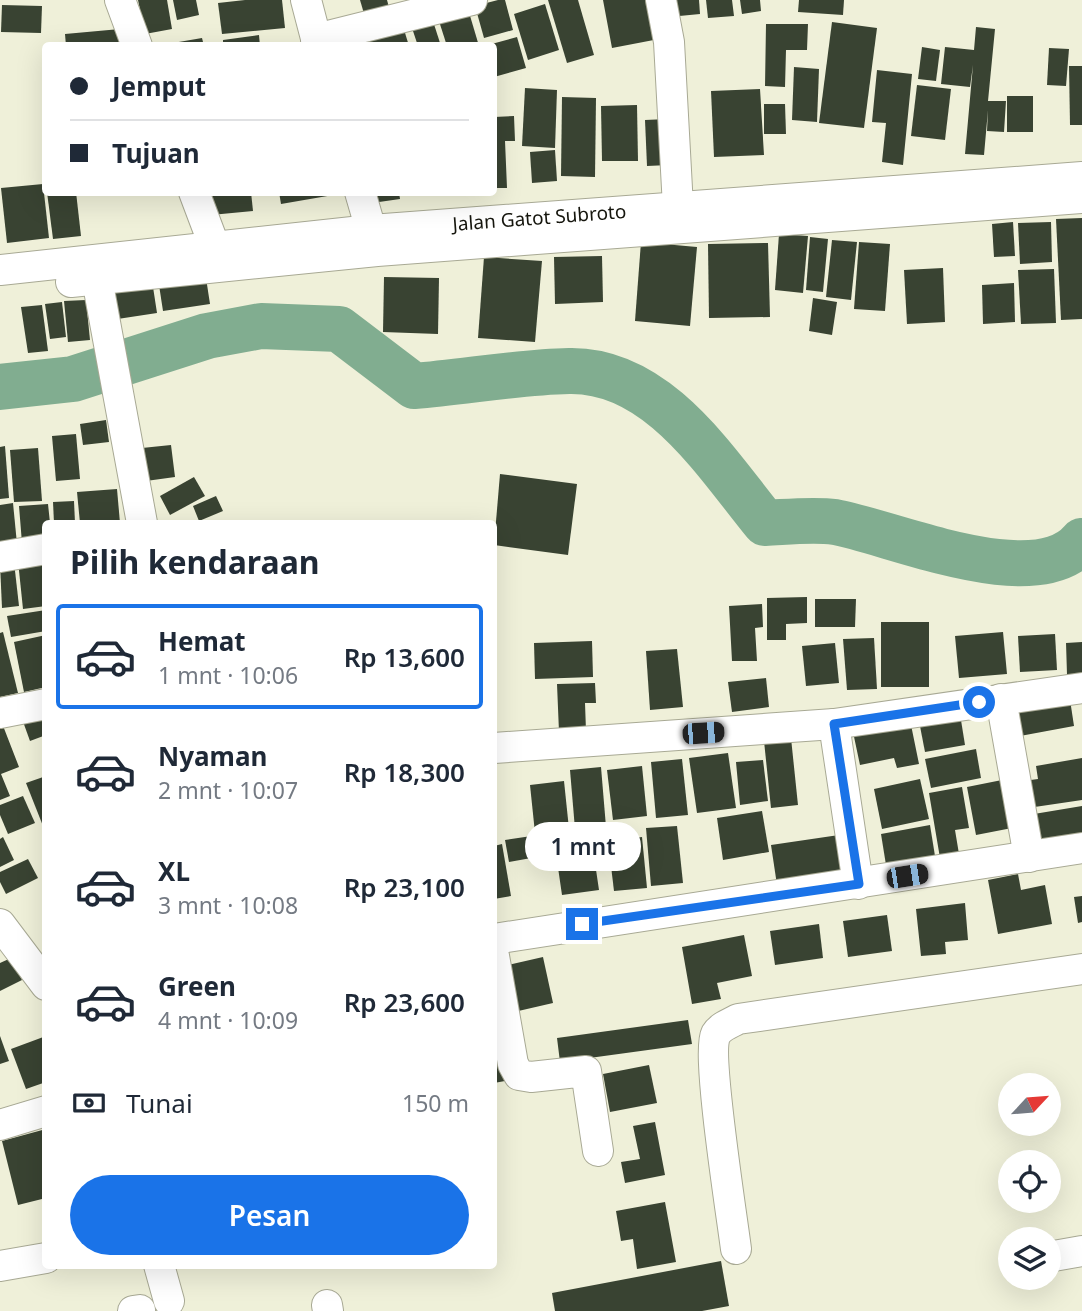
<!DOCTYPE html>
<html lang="id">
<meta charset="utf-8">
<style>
body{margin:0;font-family:"Noto Sans",sans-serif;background:#f6f6f7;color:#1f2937;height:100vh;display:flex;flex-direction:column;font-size:26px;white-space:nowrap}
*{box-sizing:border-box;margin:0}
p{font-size:23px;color:#747a83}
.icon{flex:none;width:38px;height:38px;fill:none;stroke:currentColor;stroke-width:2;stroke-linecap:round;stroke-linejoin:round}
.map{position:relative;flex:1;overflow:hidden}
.details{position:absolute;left:42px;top:520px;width:455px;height:749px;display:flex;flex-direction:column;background:#fff;border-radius:7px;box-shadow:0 7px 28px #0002}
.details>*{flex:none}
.guide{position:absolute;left:42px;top:42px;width:455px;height:154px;border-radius:7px;box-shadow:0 7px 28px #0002;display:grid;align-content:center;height:154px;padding:0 28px;background:#fff}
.needle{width:46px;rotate:64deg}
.buttons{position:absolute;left:998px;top:1073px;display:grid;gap:14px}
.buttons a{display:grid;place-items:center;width:63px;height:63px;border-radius:50%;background:#fff;box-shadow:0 7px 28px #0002;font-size:35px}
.end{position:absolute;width:32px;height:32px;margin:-16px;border:9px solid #1a73e8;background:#fff;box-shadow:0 0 0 4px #fff}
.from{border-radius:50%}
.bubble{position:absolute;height:49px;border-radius:24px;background:#fff;box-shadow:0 7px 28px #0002;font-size:23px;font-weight:600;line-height:49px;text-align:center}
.car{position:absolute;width:21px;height:42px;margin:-21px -10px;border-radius:9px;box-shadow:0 0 5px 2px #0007;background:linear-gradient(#222 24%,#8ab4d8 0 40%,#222 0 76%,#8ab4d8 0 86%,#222 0)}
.guide b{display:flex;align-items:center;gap:24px;height:66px;font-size:26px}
.guide b+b{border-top:2px solid #e0e1e3}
.guide i{width:18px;height:18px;background:#1f2937}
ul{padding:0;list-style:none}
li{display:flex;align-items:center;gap:21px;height:105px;margin:0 14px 10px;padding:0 14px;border:4px solid transparent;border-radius:7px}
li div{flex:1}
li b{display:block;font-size:26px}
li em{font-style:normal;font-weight:600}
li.selected{border-color:#1a73e8}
li>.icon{width:63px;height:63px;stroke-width:1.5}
h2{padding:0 28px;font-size:32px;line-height:84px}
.pay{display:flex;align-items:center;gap:18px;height:77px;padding:0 28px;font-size:26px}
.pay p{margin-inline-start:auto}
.action{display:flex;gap:14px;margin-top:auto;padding:14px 28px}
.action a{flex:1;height:80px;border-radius:42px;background:#1a73e8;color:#fff;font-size:28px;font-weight:600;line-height:80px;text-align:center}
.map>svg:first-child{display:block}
</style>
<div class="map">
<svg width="1082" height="1311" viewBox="0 0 1082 1311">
<rect width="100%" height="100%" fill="#eff0d9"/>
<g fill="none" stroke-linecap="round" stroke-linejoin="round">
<path stroke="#81ad90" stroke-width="46" d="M0,387L73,379L207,336L261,326L339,329L414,386C465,382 517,372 569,371C658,369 715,462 765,523C787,522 813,519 835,522C894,533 1036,596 1082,541"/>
</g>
<g fill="#394332">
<polygon points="138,0 167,0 172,29 145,34"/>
<polygon points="173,0 196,0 199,15 177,20"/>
<polygon points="245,0 282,0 285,28 222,34 218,3"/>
<polygon points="360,0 387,0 390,11 365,17"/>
<polygon points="498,0 505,0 513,30 484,38 475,6"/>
<polygon points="548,0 578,0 594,55 567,63"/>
<polygon points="603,0 651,0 659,39 612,48"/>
<polygon points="667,0 699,0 700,14 669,17"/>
<polygon points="706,0 732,0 734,16 708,18"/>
<polygon points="740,0 760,0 761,11 742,14"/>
<polygon points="799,0 844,0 843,15 798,12"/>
<polygon points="545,4 559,50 528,60 514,14"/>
<polygon points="2,5 42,6 41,33 1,32"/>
<polygon points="468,9 479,46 447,46 438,18"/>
<polygon points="432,18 441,46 418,46 411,25"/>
<polygon points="832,22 877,28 864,128 819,123"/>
<polygon points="402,23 409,46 344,46"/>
<polygon points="766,24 808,24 807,50 786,50 785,87 765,86"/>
<polygon points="976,27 995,29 988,101 1006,101 1004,132 987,131 988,110 984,155 965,154 973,65 970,87 941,84 945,47 974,50"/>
<polygon points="120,29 122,46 66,46 65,34"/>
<polygon points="259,35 260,46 223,46 223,40"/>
<polygon points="517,37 526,68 494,77 494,46 488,45"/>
<polygon points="202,38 204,46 167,46 167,44"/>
<polygon points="922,47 940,50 936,81 918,79"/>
<polygon points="1049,48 1069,49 1066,86 1047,85"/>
<polygon points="1069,66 1082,66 1082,125 1070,125"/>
<polygon points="794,67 819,69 817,122 792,120"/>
<polygon points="877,70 912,74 903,165 882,162 886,123 872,122"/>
<polygon points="917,85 951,89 945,140 911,136"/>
<polygon points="525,88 557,90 555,148 522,146"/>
<polygon points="760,89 764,155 714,157 711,91"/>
<rect x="1007" y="96" width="26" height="36"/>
<polygon points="562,97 596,98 595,177 561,176"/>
<polygon points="764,104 785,104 786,134 764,134"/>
<polygon points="637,105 638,161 602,161 601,106"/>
<polygon points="514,116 515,141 505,141 507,188 494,188 494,117"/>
<polygon points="667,119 669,165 647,166 645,120"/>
<polygon points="555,150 557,181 532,183 530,152"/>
<polygon points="43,184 49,238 7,243 1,188"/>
<polygon points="47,192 76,192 81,236 53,239"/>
<polygon points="202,192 251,192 253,211 211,215"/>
<polygon points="279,192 339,192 339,194 281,204"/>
<polygon points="370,192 399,192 400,199 372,203"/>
<polygon points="1082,218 1082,319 1061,320 1056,219"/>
<polygon points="1013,222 1015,256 994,257 992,224"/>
<polygon points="1051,222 1052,262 1020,264 1018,223"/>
<polygon points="779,234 808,236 803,293 775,290"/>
<polygon points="810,237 828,239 823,292 806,290"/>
<polygon points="832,240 857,242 851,300 826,297"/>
<polygon points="641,242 697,247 690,326 635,321"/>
<polygon points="859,242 890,244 885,311 854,309"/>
<polygon points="768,243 770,317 709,318 708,244"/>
<polygon points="602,256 603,302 555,304 554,257"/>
<polygon points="484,257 542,261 535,342 478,338"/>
<polygon points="943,268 945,322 907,324 904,270"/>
<polygon points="1054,269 1056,323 1021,324 1018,270"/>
<polygon points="384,277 439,278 438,334 383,332"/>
<polygon points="206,278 210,304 163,311 159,285"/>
<polygon points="1014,283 1015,322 983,324 982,285"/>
<polygon points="153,287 157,313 111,320 107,294"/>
<polygon points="813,298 837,302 832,335 809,331"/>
<polygon points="86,300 90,340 68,342 64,301"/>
<polygon points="62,302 66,337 50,339 45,304"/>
<polygon points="42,305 48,351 28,353 21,307"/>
<polygon points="106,420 109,442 83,445 80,424"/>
<polygon points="76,434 80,479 56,481 52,436"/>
<polygon points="171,445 175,477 146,481 142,448"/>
<polygon points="5,446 9,498 0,499 0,447"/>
<polygon points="38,448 42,501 14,502 10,450"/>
<polygon points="500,474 577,484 568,555 494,545"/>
<polygon points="194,477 205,496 170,515 160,496"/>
<polygon points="117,489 120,523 80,523 77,492"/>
<polygon points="216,496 223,511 199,521 193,506"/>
<polygon points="74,501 75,523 54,523 53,502"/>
<polygon points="13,503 17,544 0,546 0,505"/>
<polygon points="48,504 50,523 46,523 46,541 22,543 19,506"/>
<polygon points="43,559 46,606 23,609 18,561"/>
<polygon points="14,562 19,606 2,608 0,564"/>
<polygon points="807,597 807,623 786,624 786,640 767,640 767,598"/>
<polygon points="815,599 856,599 855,627 815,627"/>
<polygon points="762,604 763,627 755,628 757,661 732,661 729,606"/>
<polygon points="46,610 46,631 11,637 7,616"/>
<rect x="881" y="622" width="48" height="65"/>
<polygon points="3,632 18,693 0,697 0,633"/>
<polygon points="1003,632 1007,674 959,678 955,636"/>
<polygon points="1055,634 1057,670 1020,672 1018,636"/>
<polygon points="46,635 46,687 24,692 14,642"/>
<polygon points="874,638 877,689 847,690 843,639"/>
<polygon points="592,641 593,677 535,679 534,643"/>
<polygon points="1082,642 1082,675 1067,675 1066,643"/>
<polygon points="835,643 839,683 806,686 802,646"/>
<polygon points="677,649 683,707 650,710 646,651"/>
<polygon points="766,678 769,707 732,712 728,682"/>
<polygon points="595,683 596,703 585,703 586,731 559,732 557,684"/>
<polygon points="1069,693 1074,726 1014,737 1008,704"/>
<polygon points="39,710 46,735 30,741 21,716"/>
<polygon points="960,714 965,745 925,752 919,721"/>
<polygon points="0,718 19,767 1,774 10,796 0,800"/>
<polygon points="910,720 919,764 897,768 894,758 860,765 853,732"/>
<polygon points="791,738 798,805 771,808 764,741"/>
<polygon points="976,749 981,778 931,788 925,759"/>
<polygon points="728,753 736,808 697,813 689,758"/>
<polygon points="1082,758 1082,800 1021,809 1016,782 1038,779 1036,766"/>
<polygon points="682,759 688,815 656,818 651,762"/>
<polygon points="763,760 768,801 740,805 736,762"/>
<polygon points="642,766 647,816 613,820 607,770"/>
<polygon points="601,767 606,827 575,829 570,770"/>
<polygon points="46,776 46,831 45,831 26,783"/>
<polygon points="920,779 929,819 882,829 874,789"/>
<polygon points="1002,780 1012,828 976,835 967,787"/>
<polygon points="564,781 569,829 535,833 530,785"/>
<polygon points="962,787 969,828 955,830 959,854 940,858 929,793"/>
<polygon points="23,796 35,823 8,834 0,815 0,805"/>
<polygon points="1082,806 1082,834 1032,842 1028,815"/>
<polygon points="762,811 769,852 723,860 717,818"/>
<polygon points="930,825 935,856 886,865 881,834"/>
<polygon points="677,826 683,883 651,886 646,828"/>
<polygon points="545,834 548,855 509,862 505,840"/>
<polygon points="839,835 845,874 777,885 771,845"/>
<polygon points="3,837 14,860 0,867 0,839"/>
<polygon points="642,837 647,888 614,891 608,841"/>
<polygon points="597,841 600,862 595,863 599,890 562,895 555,847"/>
<polygon points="502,844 511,896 494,899 494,846"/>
<polygon points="28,859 38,878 6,894 0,882 0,872"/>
<polygon points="1018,874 1021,890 1045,885 1052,924 998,934 988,880"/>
<polygon points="1082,896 1082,922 1078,923 1074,897"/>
<polygon points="965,903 968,940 945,942 946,954 921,956 916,909"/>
<polygon points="887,915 892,951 848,957 843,921"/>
<polygon points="819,924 823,958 775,965 770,931"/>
<polygon points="744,935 752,976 717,983 721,999 692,1004 682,947"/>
<polygon points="543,957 553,1003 514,1012 503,966"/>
<polygon points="11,958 22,980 0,991 0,963"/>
<polygon points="688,1020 692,1044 560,1062 557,1038"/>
<polygon points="0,1036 9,1061 0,1064"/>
<polygon points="46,1036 46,1082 26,1089 11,1049"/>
<polygon points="499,1053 505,1081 494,1083 494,1054"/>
<polygon points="649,1065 657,1103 610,1112 603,1074"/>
<polygon points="655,1122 665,1175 625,1183 621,1162 640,1159 633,1126"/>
<polygon points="46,1129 46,1198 18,1205 2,1141"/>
<polygon points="665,1202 676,1262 637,1269 633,1239 621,1241 616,1211"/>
<polygon points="721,1261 729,1306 702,1311 555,1311 552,1293"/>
</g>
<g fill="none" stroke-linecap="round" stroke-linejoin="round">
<defs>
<g id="minor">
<polyline points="120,0 137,46"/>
<polyline points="306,0 318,46"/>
<polyline points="661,0 669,42 678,207"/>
<polyline points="316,39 472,0"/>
<polyline points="194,192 214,245"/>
<polyline points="360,192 376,247"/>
<path id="s1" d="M0,270L371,230L1082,177"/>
<polyline points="97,279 142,523"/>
<polyline points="71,282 377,251 1082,198"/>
<polyline points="0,557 46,549"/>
<polyline points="1001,699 1029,857"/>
<polyline points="0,713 46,704"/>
<polyline points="834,724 858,884"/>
<polyline points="494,748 834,724 1082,688"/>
<polyline points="0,924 46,985"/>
<polyline points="494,939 1082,848"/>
<polyline points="494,956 513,1064 519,1075 531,1077 586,1071 598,1151"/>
<polyline points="0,1125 46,1111"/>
<path d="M736,1249C732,1217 706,1053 716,1034C721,1026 731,1023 738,1019L1082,969"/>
<polyline points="1048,1257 1082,1251"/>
<polyline points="159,1265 169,1301"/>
<polyline points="0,1266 46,1258"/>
<polyline points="327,1305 328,1311"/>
<polyline points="133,1311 140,1310"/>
</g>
</defs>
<use href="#minor" stroke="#a8a994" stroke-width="32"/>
<use href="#minor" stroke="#fff" stroke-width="30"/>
</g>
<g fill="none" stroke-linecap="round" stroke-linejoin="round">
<polyline stroke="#1a73e8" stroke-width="9" points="582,924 859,884 834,724 979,702"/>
</g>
<g text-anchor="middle" stroke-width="7" stroke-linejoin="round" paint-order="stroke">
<g font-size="19" fill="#16160e" stroke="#eff0d9">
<text dy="7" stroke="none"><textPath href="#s1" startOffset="542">Jalan Gatot Subroto</textPath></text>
</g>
</g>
</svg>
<div class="buttons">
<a><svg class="needle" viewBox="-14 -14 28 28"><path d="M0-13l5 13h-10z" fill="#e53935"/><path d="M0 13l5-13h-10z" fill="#747a83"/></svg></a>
<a><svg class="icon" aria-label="locate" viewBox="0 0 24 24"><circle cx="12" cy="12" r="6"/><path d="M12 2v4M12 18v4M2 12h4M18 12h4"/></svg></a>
<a><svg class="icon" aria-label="layers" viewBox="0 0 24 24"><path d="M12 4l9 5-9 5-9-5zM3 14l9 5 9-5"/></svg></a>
</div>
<i class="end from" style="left:979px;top:702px"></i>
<i class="end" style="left:582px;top:924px"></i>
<div class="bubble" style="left:525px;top:822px;width:116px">1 mnt</div>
<i class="car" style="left:703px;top:733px;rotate:86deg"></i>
<i class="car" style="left:907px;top:876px;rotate:81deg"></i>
<div class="guide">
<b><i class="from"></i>Jemput</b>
<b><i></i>Tujuan</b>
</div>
<section class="details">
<h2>Pilih kendaraan</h2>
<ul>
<li class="selected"><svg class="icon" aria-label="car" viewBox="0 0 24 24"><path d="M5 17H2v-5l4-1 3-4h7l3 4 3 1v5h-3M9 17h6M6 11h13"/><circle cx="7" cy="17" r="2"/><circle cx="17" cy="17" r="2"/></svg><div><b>Hemat</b><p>1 mnt · 10:06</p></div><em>Rp 13,600</em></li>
<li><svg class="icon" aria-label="car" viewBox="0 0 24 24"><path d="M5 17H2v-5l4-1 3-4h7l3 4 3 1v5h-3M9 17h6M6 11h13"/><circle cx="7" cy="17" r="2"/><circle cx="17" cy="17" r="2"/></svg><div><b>Nyaman</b><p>2 mnt · 10:07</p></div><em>Rp 18,300</em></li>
<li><svg class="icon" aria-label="car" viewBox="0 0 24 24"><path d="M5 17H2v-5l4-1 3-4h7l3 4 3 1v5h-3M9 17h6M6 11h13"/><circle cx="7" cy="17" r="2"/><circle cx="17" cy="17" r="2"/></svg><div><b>XL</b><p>3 mnt · 10:08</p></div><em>Rp 23,100</em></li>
<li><svg class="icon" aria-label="car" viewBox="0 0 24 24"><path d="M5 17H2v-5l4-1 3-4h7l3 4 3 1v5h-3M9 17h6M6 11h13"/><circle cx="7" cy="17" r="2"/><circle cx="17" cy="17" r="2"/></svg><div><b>Green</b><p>4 mnt · 10:09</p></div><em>Rp 23,600</em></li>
</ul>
<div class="pay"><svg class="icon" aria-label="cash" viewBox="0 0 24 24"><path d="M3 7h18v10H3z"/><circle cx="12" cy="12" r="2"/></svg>Tunai<p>150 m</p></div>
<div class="action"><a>Pesan</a></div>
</section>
</div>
